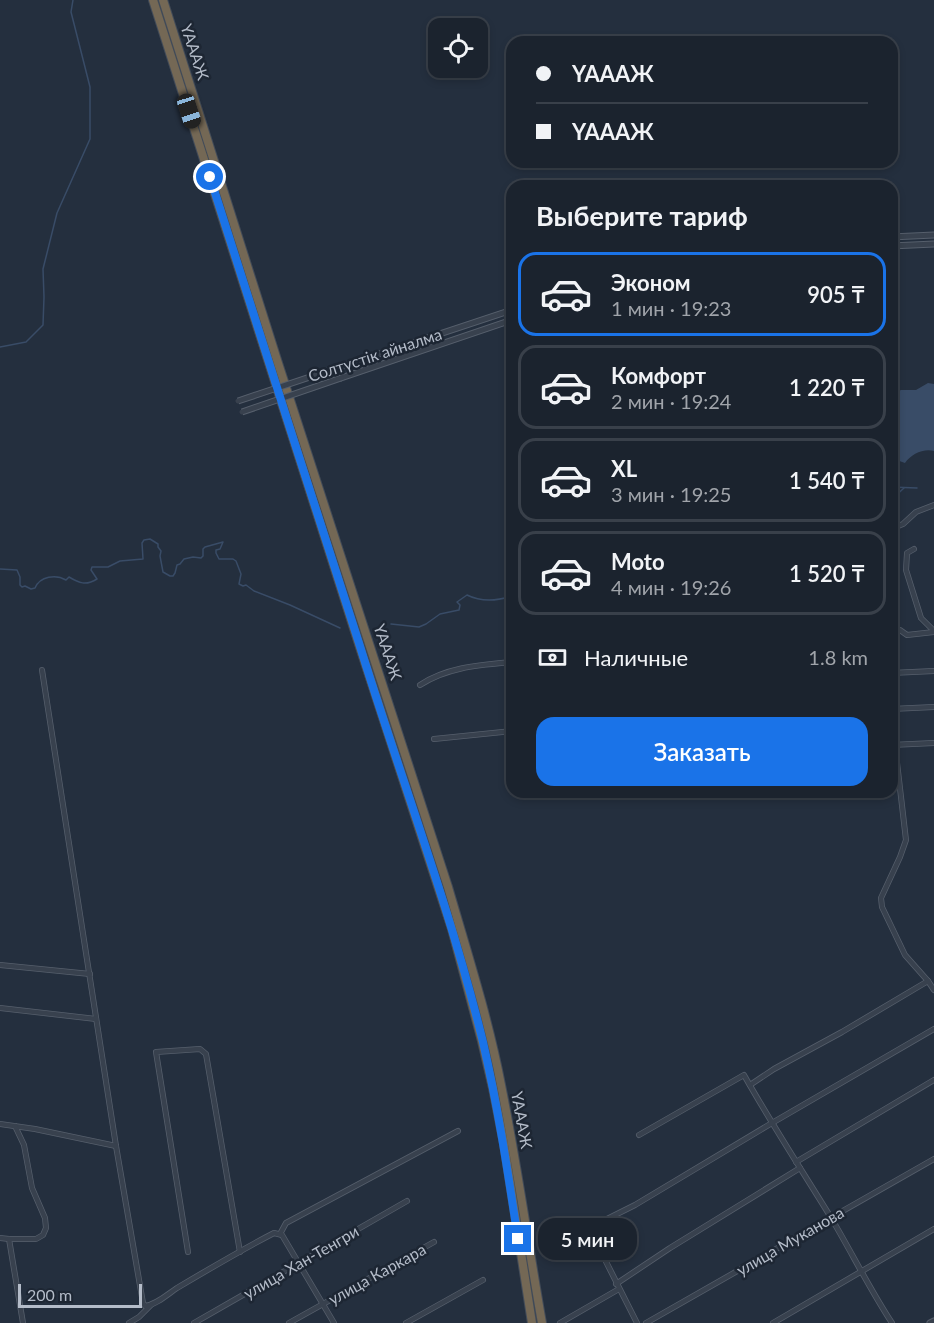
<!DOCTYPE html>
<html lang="ru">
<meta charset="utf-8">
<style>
body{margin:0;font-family:Lato,sans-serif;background:#242b36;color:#f1f3f6;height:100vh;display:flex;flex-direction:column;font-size:22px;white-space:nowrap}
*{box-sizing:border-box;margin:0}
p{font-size:20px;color:#a0a4aa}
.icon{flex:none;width:33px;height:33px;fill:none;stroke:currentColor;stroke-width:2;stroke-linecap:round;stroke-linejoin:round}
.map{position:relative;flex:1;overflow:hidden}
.panel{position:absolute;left:506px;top:180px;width:392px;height:618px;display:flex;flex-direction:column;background:#1b232e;border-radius:18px;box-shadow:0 3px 9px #0003,0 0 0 2px #39404a}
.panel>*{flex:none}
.top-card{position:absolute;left:506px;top:36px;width:392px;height:132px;border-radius:18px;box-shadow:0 3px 9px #0003,0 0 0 2px #39404a;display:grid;align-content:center;height:132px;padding:0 30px;background:#1b232e}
.tools{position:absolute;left:428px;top:18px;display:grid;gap:12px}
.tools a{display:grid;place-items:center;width:60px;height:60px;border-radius:12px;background:#1b232e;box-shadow:0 3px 9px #0003,0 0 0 2px #39404a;font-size:30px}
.scale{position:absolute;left:18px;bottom:15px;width:124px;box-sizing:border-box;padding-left:6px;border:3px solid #b4bcc9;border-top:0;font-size:16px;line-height:21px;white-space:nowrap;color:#b4bcc9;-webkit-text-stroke:4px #1d2633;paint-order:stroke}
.end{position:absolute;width:27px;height:27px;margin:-14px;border:8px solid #1a73e8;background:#fff;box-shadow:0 0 0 3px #fff}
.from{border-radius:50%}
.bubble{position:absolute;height:42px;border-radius:18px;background:#1b232e;box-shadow:0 3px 9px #0003,0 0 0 2px #39404a;font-size:20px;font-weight:600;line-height:42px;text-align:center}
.car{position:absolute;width:18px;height:36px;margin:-18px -9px;border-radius:8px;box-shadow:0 0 4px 2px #0007;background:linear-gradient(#222 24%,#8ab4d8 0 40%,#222 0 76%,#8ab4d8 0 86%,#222 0)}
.top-card b{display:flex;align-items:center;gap:21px;height:57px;font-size:22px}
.top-card b+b{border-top:2px solid #39404a}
.top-card i{width:15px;height:15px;background:#f1f3f6}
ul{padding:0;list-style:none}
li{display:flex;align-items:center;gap:18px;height:84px;margin:0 12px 9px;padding:0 18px;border:3px solid #39404a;border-radius:18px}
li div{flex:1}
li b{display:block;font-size:22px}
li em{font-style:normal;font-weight:600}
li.on{border-color:#1a73e8}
li>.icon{width:54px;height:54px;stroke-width:1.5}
h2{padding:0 30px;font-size:27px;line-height:72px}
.pay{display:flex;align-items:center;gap:15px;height:66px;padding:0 30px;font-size:22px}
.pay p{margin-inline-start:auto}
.primary-button{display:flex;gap:12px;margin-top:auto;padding:12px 30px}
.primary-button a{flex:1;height:69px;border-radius:18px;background:#1a73e8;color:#fff;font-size:24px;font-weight:600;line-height:69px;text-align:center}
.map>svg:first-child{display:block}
</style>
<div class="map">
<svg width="934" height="1323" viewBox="0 0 934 1323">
<rect width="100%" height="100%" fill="#242f3e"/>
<path fill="#394c67" d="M928,383L934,384V451C924,448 911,454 905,463L891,458V395L901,390H916Z"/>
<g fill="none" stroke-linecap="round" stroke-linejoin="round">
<g stroke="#394c67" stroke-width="1.5">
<polyline points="0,347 26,342 43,325 44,297 43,269 57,213 90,139 90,87 71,12 73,0"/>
<polyline points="891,487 917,488"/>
<polyline points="891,500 904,488"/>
<path d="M0,569L17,570L20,577V585L22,587L25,586L31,589L35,588C40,576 56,574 66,580L69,577C79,583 86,586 97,579L91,570L92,567H108L120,561L143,559L142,543L144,540L150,539L158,544V547L161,551L160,556L163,572L170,576H173L175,573L177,565L180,564L184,559L193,557L201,558L203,556V549L205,547L223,542L220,549L216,550V553L219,559H233L236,561L241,574L239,584L243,586L246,585L254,591L290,605L340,628"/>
<path d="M391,624L419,627L426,624L440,614L459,610L460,605L457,602L467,595C481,602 497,601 512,596"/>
</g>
<defs>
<g id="minor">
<polyline points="891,529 903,524 916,512 934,505"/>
<polyline points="914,549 907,553 906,570 921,618 934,631"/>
<polyline points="891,630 900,630 907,635 934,632"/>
<path d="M42,670L116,1146L143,1303L145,1306C156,1305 168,1294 177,1288C209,1269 241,1250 274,1233L282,1235L334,1323"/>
<polyline points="891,673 934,671"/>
<path d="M420,685C447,667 480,665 512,662"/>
<polyline points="891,709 934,707"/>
<polyline points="891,711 906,840 900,857 881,898 882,907 905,955 928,981"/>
<polyline points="434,739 512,731"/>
<polyline points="891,745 934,743"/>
<polyline points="0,965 90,974"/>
<polyline points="0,1008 96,1019"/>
<polyline points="750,1085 774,1069 842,1032 928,981 934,990"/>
<polyline points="0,1124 35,1129 116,1146"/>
<path d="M639,1135L744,1075C771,1123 801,1169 830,1216C851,1251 869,1288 892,1323"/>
<polyline points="796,1162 934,1080"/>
<polyline points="589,1228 637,1323"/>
<polyline points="280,1234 286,1223 458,1131"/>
<polyline points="0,1238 9,1239 23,1323"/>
<polyline points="9,1239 36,1239 43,1235 46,1228 45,1218 32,1188 24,1145 15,1126"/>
<polyline points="542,1246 589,1228 635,1205 772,1123 934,1029"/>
<polyline points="188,1252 156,1052 200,1049 206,1054 240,1252"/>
<polyline points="616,1284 670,1248 800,1168"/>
<polyline points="129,1323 139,1317 151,1305"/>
<polyline points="194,1323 407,1201"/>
<polyline points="289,1323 434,1242"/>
<polyline points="406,1323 483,1280"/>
<polyline points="560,1323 619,1289"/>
<polyline points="646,1323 934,1159"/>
<polyline points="773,1323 934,1229"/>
</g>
<g id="tertiary">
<polyline points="891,237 934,235"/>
<polyline points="891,246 934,244"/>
<polyline points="337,368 512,310"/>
<polyline points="341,378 512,320"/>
<polyline points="930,1323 934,1321"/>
</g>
<g id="motorway">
<polyline points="153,0 359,644 452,929 482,1041 493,1088 504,1144 532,1323"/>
<path d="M163,0L277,360L448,887C467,952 488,1018 501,1085C517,1164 528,1244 542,1323"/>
</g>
</defs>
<use href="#minor" stroke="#565f6c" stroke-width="6"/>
<use href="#tertiary" stroke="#565f6c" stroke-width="7"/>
<use href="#motorway" stroke="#434c59" stroke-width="10"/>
<use href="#minor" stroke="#38414e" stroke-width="4.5"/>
<use href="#tertiary" stroke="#38414e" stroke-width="5"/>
<use href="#motorway" stroke="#746855" stroke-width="8"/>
<defs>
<g id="tertiary-bridge">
<polyline points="238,401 337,368"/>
<polyline points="242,412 341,378"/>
</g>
</defs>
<use href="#tertiary-bridge" stroke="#565f6c" stroke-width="7" stroke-linecap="butt"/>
<use href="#tertiary-bridge" stroke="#38414e" stroke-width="5"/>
</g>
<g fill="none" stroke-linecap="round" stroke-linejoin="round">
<path stroke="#1a73e8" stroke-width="8" d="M210,177C259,332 309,488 359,643C400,776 450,907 483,1042C498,1107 508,1173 518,1239"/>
</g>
<g text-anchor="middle" stroke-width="5" stroke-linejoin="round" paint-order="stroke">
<g font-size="16" fill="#b4bcc9" stroke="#1d2633">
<text transform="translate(195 52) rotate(72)" y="6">ҮАААЖ</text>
<text transform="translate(375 355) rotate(-18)" y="6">Солтүстік айналма</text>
<text transform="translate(388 652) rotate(72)" y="6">ҮАААЖ</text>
<text transform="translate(522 1120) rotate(80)" y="6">ҮАААЖ</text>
<text transform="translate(790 1241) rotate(-30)" y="6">улица Муканова</text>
<text transform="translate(301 1262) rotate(-30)" y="6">улица Хан-Тенгри</text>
<text transform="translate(377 1274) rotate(-29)" y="6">улица Каркара</text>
</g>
</g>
</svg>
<div class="tools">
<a><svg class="icon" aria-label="locate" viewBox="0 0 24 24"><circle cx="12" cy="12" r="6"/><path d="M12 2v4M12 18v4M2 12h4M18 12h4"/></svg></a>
</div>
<div class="scale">200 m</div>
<i class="end from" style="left:210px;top:177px"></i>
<i class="end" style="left:518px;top:1239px"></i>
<div class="bubble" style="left:538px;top:1218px;width:99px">5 мин</div>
<i class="car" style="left:189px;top:111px;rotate:162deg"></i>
<div class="top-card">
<b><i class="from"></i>ҮАААЖ</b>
<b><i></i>ҮАААЖ</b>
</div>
<section class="panel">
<h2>Выберите тариф</h2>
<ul>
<li class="on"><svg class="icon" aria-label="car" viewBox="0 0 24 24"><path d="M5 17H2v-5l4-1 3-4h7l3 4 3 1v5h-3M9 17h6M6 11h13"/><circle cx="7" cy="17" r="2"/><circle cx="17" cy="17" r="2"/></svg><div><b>Эконом</b><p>1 мин · 19:23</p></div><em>905 ₸</em></li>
<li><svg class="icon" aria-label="car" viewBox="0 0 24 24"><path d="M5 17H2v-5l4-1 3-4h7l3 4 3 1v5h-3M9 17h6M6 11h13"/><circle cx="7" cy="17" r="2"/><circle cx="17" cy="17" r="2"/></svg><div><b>Комфорт</b><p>2 мин · 19:24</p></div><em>1 220 ₸</em></li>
<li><svg class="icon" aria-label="car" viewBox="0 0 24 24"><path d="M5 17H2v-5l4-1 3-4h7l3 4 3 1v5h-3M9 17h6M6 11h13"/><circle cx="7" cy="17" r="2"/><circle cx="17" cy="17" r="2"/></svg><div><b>XL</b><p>3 мин · 19:25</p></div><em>1 540 ₸</em></li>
<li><svg class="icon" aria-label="car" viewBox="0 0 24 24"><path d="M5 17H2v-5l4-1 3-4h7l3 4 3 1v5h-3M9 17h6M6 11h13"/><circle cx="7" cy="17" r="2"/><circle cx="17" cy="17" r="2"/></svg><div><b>Moto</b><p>4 мин · 19:26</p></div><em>1 520 ₸</em></li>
</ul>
<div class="pay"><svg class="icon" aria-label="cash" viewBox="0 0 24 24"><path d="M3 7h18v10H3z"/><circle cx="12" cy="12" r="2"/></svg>Наличные<p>1.8 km</p></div>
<div class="primary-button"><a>Заказать</a></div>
</section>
</div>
